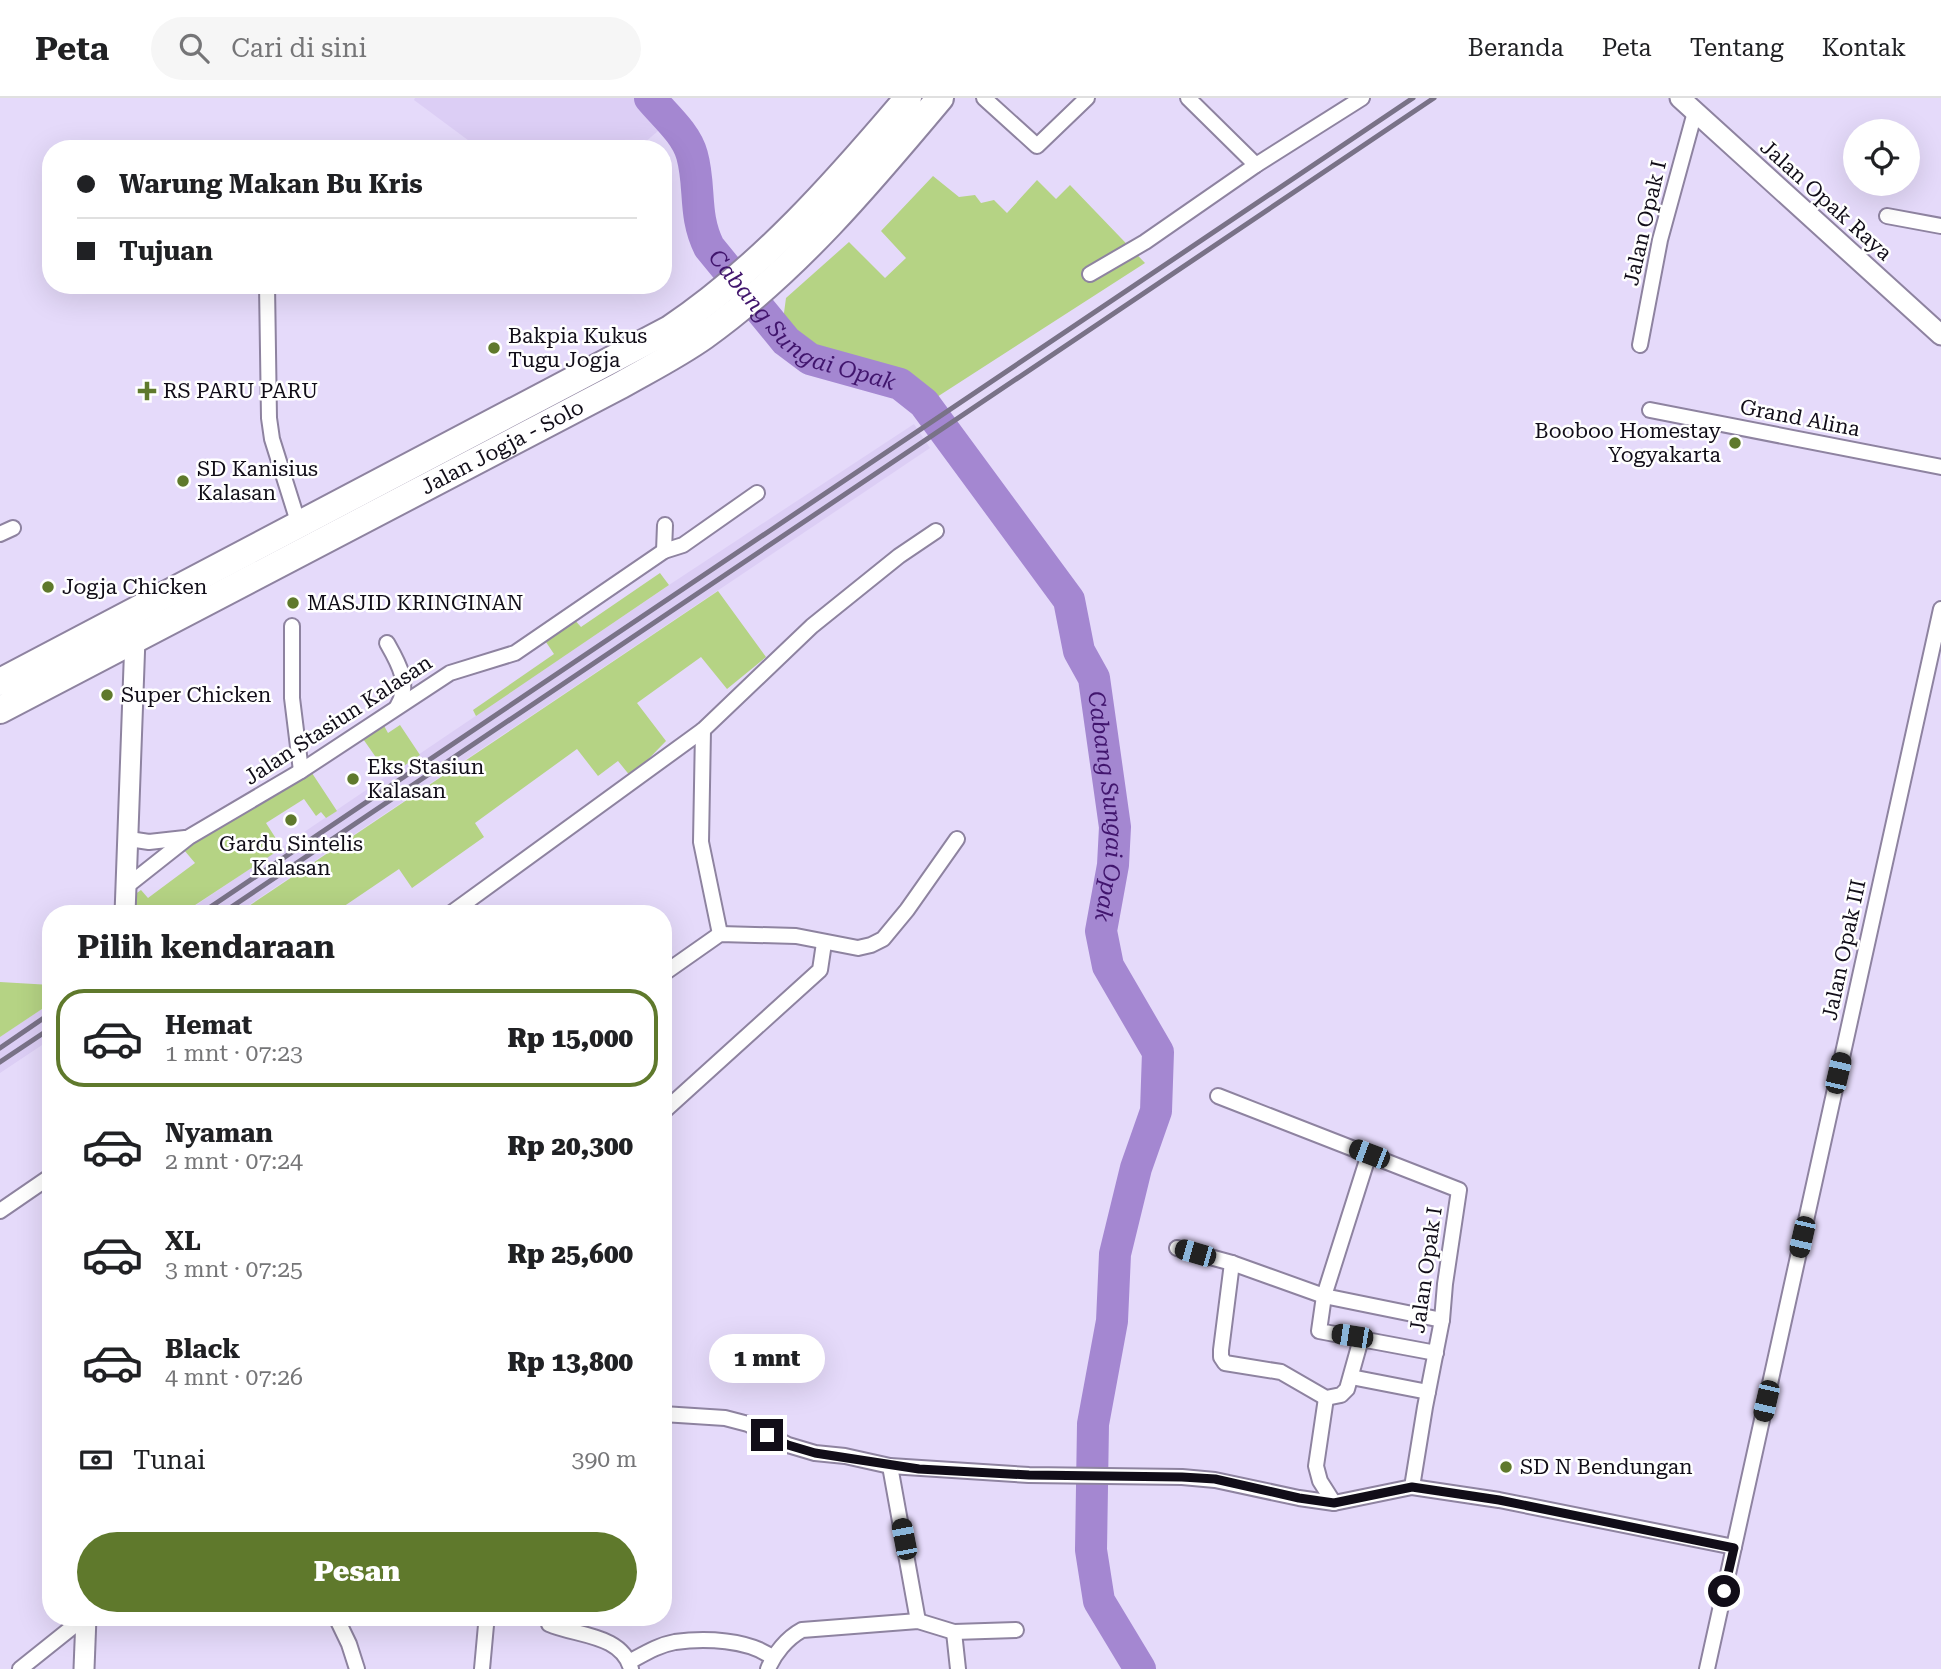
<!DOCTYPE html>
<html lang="id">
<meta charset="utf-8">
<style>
body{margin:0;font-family:"Roboto Serif",serif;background:#f6f6f6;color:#202124;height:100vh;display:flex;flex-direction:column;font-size:26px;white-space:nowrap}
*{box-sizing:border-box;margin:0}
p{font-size:23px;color:#757577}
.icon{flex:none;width:38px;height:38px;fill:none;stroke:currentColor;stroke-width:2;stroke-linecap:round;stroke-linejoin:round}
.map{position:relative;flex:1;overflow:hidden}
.drawer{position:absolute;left:42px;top:807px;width:630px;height:721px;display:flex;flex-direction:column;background:#fff;border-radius:28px;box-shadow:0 7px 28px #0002}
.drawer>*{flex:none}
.banner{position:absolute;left:42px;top:42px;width:630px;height:154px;border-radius:28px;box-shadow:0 7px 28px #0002;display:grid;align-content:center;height:154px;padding:0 35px;background:#fff}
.fabs{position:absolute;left:1843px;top:21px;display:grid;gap:14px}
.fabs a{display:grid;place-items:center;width:77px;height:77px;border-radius:50%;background:#fff;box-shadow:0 7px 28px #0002;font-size:35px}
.end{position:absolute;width:32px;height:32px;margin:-16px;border:9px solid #110d18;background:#fff;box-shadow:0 0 0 4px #fff}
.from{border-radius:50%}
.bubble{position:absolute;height:49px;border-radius:24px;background:#fff;box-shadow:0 7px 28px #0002;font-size:23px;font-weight:800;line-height:49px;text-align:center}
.car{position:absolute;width:21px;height:42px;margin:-21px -10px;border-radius:9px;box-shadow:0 0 5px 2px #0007;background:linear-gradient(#222 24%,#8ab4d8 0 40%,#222 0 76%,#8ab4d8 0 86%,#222 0)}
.banner b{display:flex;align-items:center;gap:24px;height:66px;font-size:26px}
.banner b+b{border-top:2px solid #e0e0e0}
.banner i{width:18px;height:18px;background:#202124}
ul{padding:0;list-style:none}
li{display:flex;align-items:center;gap:21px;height:98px;margin:0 14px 10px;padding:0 21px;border:4px solid transparent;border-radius:28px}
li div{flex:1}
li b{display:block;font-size:26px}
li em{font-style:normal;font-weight:800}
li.current{border-color:#5f792c}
li>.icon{width:63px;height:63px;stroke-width:1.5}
h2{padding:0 35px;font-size:32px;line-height:84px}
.pay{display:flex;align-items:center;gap:18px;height:77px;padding:0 35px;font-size:26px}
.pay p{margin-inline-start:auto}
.primary-button{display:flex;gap:14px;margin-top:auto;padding:14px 35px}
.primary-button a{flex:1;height:80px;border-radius:42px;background:#5f792c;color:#fff;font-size:28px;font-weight:800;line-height:80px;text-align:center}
header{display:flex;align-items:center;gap:42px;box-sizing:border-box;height:98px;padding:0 35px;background:#fff;border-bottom:2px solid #e0e0e0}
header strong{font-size:33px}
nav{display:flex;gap:38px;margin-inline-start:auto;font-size:24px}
.search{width:490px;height:63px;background:#f6f6f6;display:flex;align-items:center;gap:18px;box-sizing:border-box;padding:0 24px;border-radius:38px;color:#757577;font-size:26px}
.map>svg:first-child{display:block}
</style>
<header>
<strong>Peta</strong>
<div class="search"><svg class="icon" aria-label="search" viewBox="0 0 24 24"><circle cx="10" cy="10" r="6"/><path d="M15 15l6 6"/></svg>Cari di sini</div>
<nav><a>Beranda</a><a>Peta</a><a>Tentang</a><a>Kontak</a></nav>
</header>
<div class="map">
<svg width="1941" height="1571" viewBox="0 0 1941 1571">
<rect width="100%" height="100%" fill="#e5dafa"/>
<g fill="#dccef5">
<polygon points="415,0 644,0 665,27 637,51 480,51 414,2"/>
<polygon points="914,326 930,350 237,815 183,816 669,487"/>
<polygon points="51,905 51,941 0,975 0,939"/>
</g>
<g fill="#b5d384">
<polygon points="933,78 959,99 975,97 981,105 994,102 1007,115 1037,82 1056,101 1070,87 1145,165 923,308 916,309 908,306 889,289 842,268 802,243 799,244 791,240 782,230 786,200 849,144 885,180 906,160 881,133"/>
<polygon points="660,475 669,487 476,618 473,612 554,556 544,541 573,520 581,529"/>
<polygon points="718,493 766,559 727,591 701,559 637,605 666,643 631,679 618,663 598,678 577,651 475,725 484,739 412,790 399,771 334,815 237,816"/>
<polygon points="382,624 388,635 400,627 420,657 389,678 361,638"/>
<polygon points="310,672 337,713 326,720 321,714 316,718 304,701 266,725 282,750 183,815 133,816 134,797 141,792 148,800 195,765 184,752 193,744"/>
<polygon points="0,884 51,887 51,905 0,939"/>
</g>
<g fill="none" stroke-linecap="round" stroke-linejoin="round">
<path stroke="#a487d1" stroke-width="32" id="s1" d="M650,0C664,17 686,35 692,57C701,89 693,117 709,149L786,243L810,261L900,286L924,305L1069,502L1079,553L1094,580L1115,729L1113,767L1101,833L1108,868L1158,954L1156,1013L1136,1070L1115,1156L1112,1223L1093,1326L1091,1452L1099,1503L1140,1571"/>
<defs>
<g id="street">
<polyline points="984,0 1037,48 1087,0"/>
<polyline points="1188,0 1256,67"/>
<polyline points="1887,118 1941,128"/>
<polyline points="1090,176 1145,144 1256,67 1362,0"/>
<polyline points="267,187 269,320 272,341 299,427"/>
<polyline points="1640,247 1660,142 1695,14"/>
<polyline points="1650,312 1941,369"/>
<polyline points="0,436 13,430"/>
<polyline points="664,453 665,427"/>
<polyline points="292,528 292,600 301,673"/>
<path d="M387,545C399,566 411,586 397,609"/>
<polyline points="703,632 701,744 720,836"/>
<polyline points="129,741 149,744 185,740"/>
<polyline points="127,788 189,739 301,673 450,575 515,555 664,453 683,447 757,395"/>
<polyline points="450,816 703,632 812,528 899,458 936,433"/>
<polyline points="663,876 720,836 796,838 858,850 871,847 883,841 907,812 957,741"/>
<polyline points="1218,998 1459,1092 1445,1186 1442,1222 1425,1309 1412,1389"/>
<polyline points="663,1014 820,872 824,845"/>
<polyline points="0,1113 51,1078"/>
<polyline points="1177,1150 1232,1165 1324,1198 1442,1222"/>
<polyline points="1232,1165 1221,1252 1221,1259 1225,1265 1281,1274 1326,1300 1341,1297 1347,1291 1361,1241 1436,1255"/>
<polyline points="1361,1241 1319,1233 1324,1198 1369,1056"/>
<polyline points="1351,1279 1428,1294"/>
<polyline points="1326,1300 1316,1368 1320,1383 1334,1405"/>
<polyline points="663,1316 725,1320 748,1326 788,1347 815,1355 845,1358 890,1368 1029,1377 1182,1379 1215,1382 1299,1400 1334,1405 1412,1389 1499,1402 1734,1449"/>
<polyline points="890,1368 918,1523"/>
<polyline points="336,1519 349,1546 357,1571"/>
<path d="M547,1519L549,1526C576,1538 622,1536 631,1571"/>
<polyline points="954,1534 958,1571"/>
<path d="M629,1564C644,1556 658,1547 675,1544C704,1540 749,1541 773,1560"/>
<polyline points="20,1571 85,1519"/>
<polyline points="482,1571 486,1527"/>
<path d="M768,1571C774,1556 787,1540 802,1532L918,1523L954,1534L1016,1532"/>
<polyline points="1707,1571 1941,511"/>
</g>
<g id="secondary">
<polyline points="1680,0 1941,237"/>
<polyline points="125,816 135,540 130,531"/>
<polyline points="84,1571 86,1519"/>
</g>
<g id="highway">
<path d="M0,584L670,231C762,169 836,85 908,0"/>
<path id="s2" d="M0,612L621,287C649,271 677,257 704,238C796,172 868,86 940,0"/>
</g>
</defs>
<use href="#street" stroke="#8e83a0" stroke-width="18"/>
<use href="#secondary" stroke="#8e83a0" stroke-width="23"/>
<use href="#highway" stroke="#8e83a0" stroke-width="30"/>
<use href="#street" stroke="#fff" stroke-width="14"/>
<use href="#secondary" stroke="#fff" stroke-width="19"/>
<use href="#highway" stroke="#fff" stroke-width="26"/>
<g stroke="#797287" stroke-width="5">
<polyline points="200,816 1413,0"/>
<polyline points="221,816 1434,0"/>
<polyline points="0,950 51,915"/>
<polyline points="0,964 51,930"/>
</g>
</g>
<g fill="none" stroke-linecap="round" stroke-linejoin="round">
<polyline stroke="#110d18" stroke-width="9" points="767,1337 788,1347 815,1355 919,1371 1029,1377 1182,1379 1215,1381 1299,1400 1334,1405 1412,1389 1499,1402 1734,1450 1724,1493"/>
</g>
<g fill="#5f792c" stroke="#fff" stroke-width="2.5">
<circle cx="494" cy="250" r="7"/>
<path d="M143.5 282.5h7v7h7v7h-7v7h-7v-7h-7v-7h7z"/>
<circle cx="1735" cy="345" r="7"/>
<circle cx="183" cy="383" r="7"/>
<circle cx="48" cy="489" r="7"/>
<circle cx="293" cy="505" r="7"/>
<circle cx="107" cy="597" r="7"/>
<circle cx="353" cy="681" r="7"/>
<circle cx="291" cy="722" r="7"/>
<circle cx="1506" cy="1369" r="7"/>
</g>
<g text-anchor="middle" stroke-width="5" stroke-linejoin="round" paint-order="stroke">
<g font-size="21" fill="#110d18" stroke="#fff">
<text transform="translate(1826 102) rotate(42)" y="7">Jalan Opak Raya</text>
<text transform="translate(1645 125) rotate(-77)" y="7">Jalan Opak I</text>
<text transform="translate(1800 320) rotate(11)" y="7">Grand Alina</text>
<text dy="7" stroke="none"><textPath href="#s2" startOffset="567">Jalan Jogja - Solo</textPath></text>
<text transform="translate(338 622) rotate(-33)" y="7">Jalan Stasiun Kalasan</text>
<text transform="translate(1844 852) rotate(-78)" y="7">Jalan Opak III</text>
<text transform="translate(1426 1172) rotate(-82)" y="7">Jalan Opak I</text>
</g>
<g font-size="21" fill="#110d18" stroke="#fff" text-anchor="start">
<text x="508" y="245">Bakpia Kukus<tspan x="508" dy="24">Tugu Jogja</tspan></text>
<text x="163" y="300">RS PARU PARU</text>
<text x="1721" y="340" text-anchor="end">Booboo Homestay<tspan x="1721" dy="24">Yogyakarta</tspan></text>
<text x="197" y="378">SD Kanisius<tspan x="197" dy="24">Kalasan</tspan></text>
<text x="62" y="496">Jogja Chicken</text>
<text x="307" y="512">MASJID KRINGINAN</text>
<text x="121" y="604">Super Chicken</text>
<text x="367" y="676">Eks Stasiun<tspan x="367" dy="24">Kalasan</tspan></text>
<text x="291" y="753" text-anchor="middle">Gardu Sintelis<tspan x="291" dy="24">Kalasan</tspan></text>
<text x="1520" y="1376">SD N Bendungan</text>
</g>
<g font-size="23" font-style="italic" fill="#41156d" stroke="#fff">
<text dy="8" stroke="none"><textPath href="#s1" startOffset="289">Cabang Sungai Opak</textPath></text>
<text dy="8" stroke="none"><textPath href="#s1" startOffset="898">Cabang Sungai Opak</textPath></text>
</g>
</g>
</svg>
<div class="fabs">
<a><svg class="icon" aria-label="locate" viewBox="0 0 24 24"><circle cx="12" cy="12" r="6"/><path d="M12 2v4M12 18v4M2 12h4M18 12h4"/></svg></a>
</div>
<i class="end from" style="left:1724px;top:1493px"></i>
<i class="end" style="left:767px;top:1337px"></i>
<div class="bubble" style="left:709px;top:1236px;width:116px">1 mnt</div>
<i class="car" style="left:1838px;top:975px;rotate:13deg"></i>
<i class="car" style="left:1369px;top:1056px;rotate:291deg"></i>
<i class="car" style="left:1802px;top:1139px;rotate:193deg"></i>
<i class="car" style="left:1195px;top:1155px;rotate:286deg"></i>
<i class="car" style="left:1352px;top:1238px;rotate:279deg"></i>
<i class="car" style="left:1766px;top:1303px;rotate:193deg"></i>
<i class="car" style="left:904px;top:1441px;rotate:349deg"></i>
<div class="banner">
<b><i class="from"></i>Warung Makan Bu Kris</b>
<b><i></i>Tujuan</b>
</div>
<section class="drawer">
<h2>Pilih kendaraan</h2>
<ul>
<li class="current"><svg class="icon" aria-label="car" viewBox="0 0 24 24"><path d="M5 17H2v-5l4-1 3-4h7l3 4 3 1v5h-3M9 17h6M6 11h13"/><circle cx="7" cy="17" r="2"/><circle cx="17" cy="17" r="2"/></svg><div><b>Hemat</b><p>1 mnt · 07:23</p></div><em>Rp 15,000</em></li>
<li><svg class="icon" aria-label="car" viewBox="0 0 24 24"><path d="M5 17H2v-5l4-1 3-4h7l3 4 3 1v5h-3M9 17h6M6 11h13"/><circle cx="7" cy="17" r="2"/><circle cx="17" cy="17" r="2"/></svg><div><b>Nyaman</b><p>2 mnt · 07:24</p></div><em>Rp 20,300</em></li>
<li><svg class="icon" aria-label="car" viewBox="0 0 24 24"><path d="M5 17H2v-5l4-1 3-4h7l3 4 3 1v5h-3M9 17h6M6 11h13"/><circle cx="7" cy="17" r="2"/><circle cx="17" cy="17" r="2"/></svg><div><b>XL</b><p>3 mnt · 07:25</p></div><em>Rp 25,600</em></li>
<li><svg class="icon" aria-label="car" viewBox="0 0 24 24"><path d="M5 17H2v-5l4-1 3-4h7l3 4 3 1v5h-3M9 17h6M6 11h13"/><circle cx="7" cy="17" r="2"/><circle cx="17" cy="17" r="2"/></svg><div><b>Black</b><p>4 mnt · 07:26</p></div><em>Rp 13,800</em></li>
</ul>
<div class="pay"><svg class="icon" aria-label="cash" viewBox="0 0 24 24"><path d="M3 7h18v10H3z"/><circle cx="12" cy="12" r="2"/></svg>Tunai<p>390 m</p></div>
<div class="primary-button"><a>Pesan</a></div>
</section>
</div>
